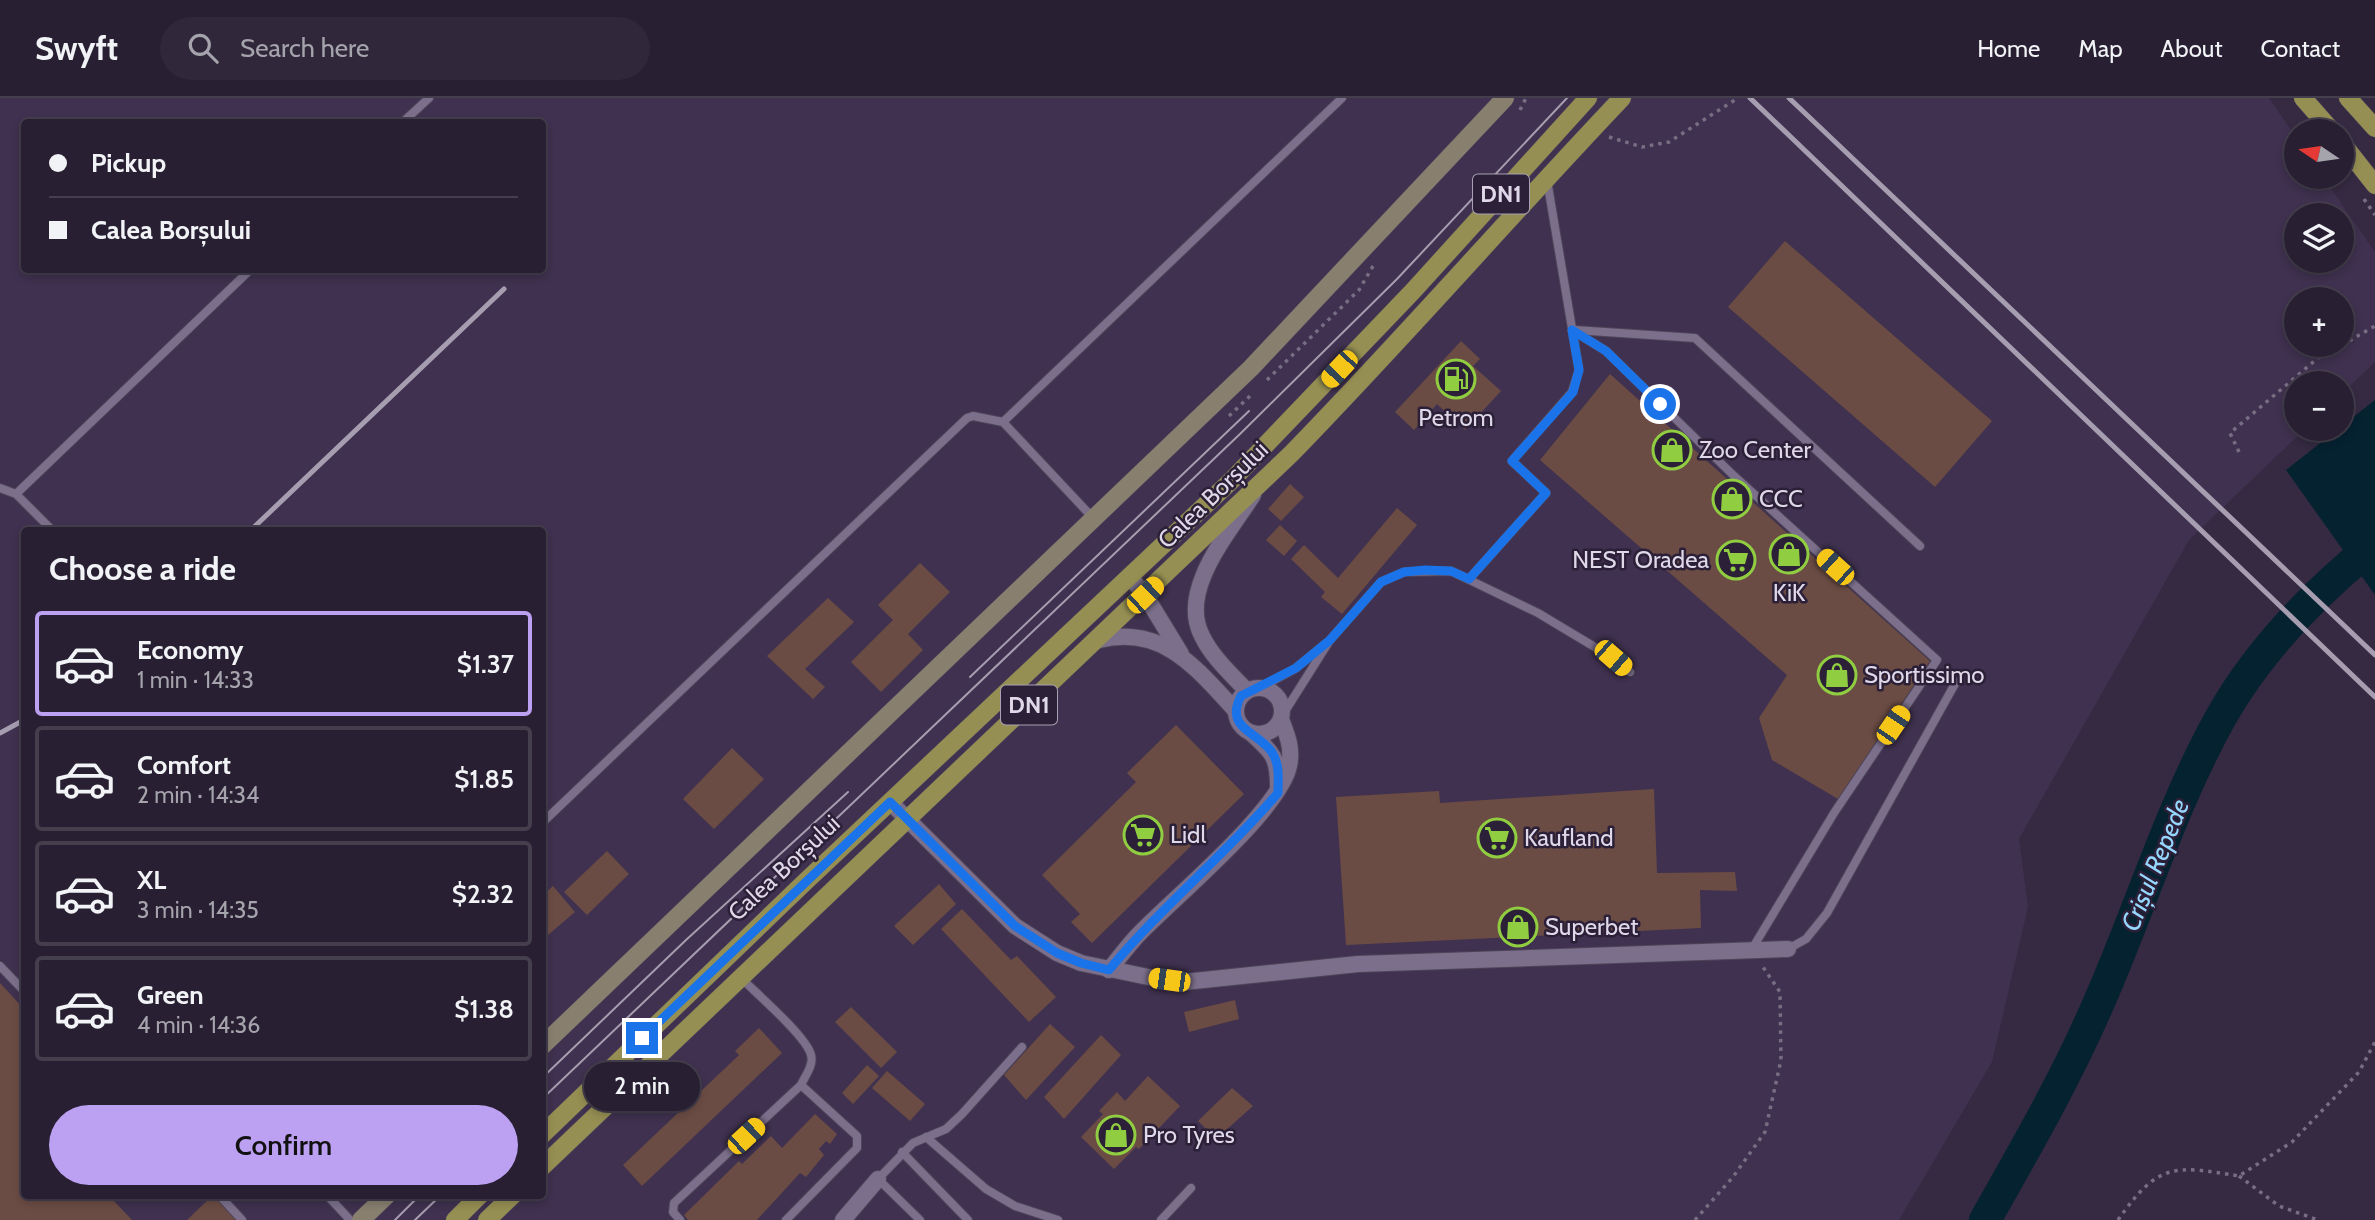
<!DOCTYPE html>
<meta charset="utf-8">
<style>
body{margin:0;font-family:Cabin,sans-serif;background:#30283a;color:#f1f3f6;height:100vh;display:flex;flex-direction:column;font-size:26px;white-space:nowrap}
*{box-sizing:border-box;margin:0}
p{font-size:23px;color:#a5a3ac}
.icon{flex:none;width:38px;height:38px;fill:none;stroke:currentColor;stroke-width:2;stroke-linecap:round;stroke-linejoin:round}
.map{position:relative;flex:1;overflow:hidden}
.details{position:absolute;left:21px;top:429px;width:525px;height:672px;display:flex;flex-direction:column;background:#282032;border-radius:7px;box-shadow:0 4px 10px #0003,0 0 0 2px #443e4d}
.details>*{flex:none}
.guide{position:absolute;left:21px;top:21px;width:525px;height:154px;border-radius:7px;box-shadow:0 4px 10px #0003,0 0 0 2px #443e4d;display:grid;align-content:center;height:154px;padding:0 28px;background:#282032}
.needle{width:46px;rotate:283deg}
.tools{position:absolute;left:2284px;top:21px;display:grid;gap:14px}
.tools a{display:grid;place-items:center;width:70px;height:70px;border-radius:50%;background:#282032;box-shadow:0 4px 10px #0003,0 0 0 2px #443e4d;font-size:35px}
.end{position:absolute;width:32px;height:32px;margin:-16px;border:9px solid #1a73e8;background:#fff;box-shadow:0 0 0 4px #fff}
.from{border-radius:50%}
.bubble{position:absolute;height:49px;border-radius:24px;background:#282032;box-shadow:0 4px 10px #0003,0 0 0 2px #443e4d;font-size:23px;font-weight:600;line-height:49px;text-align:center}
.car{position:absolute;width:21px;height:42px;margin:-21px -10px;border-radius:9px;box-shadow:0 0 5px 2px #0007;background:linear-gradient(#f5c518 24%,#345 0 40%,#f5c518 0 76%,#345 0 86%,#f5c518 0)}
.guide b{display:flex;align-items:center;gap:24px;height:66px;font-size:26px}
.guide b+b{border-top:2px solid #443e4d}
.guide i{width:18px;height:18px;background:#f1f3f6}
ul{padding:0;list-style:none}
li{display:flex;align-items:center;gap:21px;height:105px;margin:0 14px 10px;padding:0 14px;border:4px solid #443e4d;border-radius:7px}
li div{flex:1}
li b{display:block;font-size:26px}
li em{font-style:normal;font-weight:600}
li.on{border-color:#bca0f2}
li>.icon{width:63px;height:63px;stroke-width:1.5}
h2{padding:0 28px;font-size:32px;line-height:84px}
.button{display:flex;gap:14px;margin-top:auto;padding:14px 28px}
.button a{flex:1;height:80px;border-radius:42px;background:#bca0f2;color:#111;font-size:28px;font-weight:600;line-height:80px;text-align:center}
header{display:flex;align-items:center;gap:42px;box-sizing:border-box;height:98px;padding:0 35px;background:#282032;border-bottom:2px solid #443e4d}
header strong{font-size:33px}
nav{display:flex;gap:38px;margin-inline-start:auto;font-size:24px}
.search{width:490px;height:63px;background:#30283a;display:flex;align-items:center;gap:18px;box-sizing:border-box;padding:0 24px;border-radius:38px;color:#a5a3ac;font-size:26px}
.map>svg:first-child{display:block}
</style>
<header>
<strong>Swyft</strong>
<div class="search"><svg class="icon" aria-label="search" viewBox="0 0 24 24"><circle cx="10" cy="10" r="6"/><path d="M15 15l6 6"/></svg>Search here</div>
<nav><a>Home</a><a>Map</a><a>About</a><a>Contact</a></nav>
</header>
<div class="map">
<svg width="2375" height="1122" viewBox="0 0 2375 1122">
<rect width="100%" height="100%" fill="#352a42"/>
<path fill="#3f314f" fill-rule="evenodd" d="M0,0H2269L2296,39V79H2323L2375,154V264L2342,296V285H2296V331H2305L2189,442L2019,741L2028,809L1992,964L1899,1122H0ZM24,24H542V172H24ZM2296,117H2342V163H2296ZM2296,201H2342V247H2296ZM24,432H542V1097H24Z"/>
<polygon fill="#052231" points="2375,302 2375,497 2286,372"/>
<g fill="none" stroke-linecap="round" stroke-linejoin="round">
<path stroke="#052231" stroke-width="32" d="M1985,1122C2024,1053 2064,984 2096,911C2139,815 2169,712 2221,619C2258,553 2317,493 2375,446"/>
</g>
<g fill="#6b4c44">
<polygon points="1785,143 1992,323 1935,389 1728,209"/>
<polygon points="1461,243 1480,261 1473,268 1501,293 1465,332 1437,306 1414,332 1395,314"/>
<polygon points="1610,276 1930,563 1838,701 1772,662 1759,620 1787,577 1540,362"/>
<polygon points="1290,386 1304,399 1281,423 1268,411"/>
<polygon points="1397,410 1417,427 1342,516 1321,499 1325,494 1291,461 1304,447 1338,480"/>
<polygon points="1280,427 1297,443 1284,458 1266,442"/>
<polygon points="920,465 950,494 908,536 923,552 881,594 851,564 893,522 878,507"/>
<polygon points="828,500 854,524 805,571 825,589 813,601 767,558"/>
<polygon points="1176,627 1244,696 1092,845 1071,824 1080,816 1042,777 1136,684 1127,675"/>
<polygon points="732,650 764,681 714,731 683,701"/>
<polygon points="1654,691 1657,775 1735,774 1737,793 1700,792 1701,830 1346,847 1336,699 1439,693 1440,705"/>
<polygon points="607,753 629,776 587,817 564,794"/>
<polygon points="939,786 956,806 913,847 894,828"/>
<polygon points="553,788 575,814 542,842 542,798"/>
<polygon points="962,811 1011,862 1017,858 1056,899 1029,924 941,831"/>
<polygon points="0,885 24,911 24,1097 119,1097 113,1102 132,1122 0,1122"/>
<polygon points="1235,902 1239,921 1189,934 1184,914"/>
<polygon points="851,909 897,954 881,970 835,924"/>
<polygon points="1050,926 1075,949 1026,1002 1004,977"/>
<polygon points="759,930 782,955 642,1088 623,1067 739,957 735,953"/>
<polygon points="1101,937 1121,957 1064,1021 1044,999"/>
<polygon points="867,967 879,978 853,1006 842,995"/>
<polygon points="887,973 925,1006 910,1023 872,990"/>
<polygon points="1148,978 1180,1008 1139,1051 1136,1049 1114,1071 1081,1039 1103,1016 1099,1013 1117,994 1125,1003"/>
<polygon points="1232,990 1253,1008 1216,1041 1198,1023"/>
<polygon points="815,1016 837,1036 830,1046 826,1043 819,1051 824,1057 806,1079 800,1075 757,1122 688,1122 684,1117 739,1063 742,1066 771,1038 782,1050"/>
<polygon points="213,1097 237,1122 187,1122"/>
</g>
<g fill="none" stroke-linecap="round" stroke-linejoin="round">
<defs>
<g id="lane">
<polyline points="403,24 429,0"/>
<polyline points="1572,232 1606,253 1732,376 1937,562 1834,715 1752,851"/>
<polyline points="1575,232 1695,240 1920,448"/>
<polyline points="0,390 16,396 52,432"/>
<polyline points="16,396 250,172"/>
<polyline points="1093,420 1003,324 1342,0"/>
<polyline points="1469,481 1546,395 1512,363 1572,294 1579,272 1547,82"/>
<polyline points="1262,589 1296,570 1325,546"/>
<polyline points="1282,618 1330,542 1381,484 1404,474 1451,473 1538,515 1613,560 1630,574"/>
<polyline points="542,725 967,320 973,318 1003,324"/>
<polyline points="1788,851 1806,841 1827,815 1956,584"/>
<polyline points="0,868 24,893"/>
<polyline points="926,1039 986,1091 1015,1108 1058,1122"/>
<polyline points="902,1054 968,1122"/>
<polyline points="219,1097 242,1122"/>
<polyline points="327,1097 350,1122"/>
<path d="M680,1122L673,1114L674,1105L801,987C805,978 814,967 811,957C807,939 756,895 741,880"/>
<polyline points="786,1122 857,1050 857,1038 801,987"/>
<polyline points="920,1122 878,1081 913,1045 946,1031 962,1016 1022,949"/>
<polyline points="1161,1122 1191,1090"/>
</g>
<g id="street">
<polyline points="1129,478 1145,497 1181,556"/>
<path d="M1099,542C1163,526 1197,571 1236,613"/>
<circle cx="1259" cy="613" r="23"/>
<path d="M1247,593C1231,576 1212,559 1202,538C1178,492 1229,435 1253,397"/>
<path d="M1251,635C1273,655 1278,659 1278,689"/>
<polyline points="890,704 1015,828 1057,855 1081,865 1153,880 1184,884 1358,866 1788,851"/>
<path d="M1109,872C1119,860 1129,846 1140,835C1175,799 1280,712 1289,668C1293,650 1287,637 1281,621"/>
<polyline points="843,1122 878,1081"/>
</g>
<g id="secondary">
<polyline points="542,948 1251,270 1505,0"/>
<polyline points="361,1122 387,1097"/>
</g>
<g id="primary">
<polyline points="2303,0 2332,33"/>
<polyline points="2348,0 2375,30"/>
<polyline points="2342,45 2375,87"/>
<polyline points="542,1037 806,783 1233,381 1413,193 1588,0"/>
<path d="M542,1069L1291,356C1404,240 1510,118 1622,0"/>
<polyline points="455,1122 480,1097"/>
<polyline points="487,1122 513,1097"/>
</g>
</defs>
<use href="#lane" stroke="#4f455a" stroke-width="10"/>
<use href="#street" stroke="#4f455a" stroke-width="18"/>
<use href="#secondary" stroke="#4f455a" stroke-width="19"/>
<use href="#primary" stroke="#4f455a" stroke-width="19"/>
<g stroke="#786e83" stroke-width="3.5" stroke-dasharray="3.5 5" stroke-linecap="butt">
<polyline points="1520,12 1526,0"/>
<polyline points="1609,39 1642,49 1669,44 1738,0"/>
<polyline points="2364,101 2375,117"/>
<polyline points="2342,247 2375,228"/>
<polyline points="1267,282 1359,192 1373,168"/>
<polyline points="1229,318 1251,297"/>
<polyline points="2239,354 2230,335 2318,260 2341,247"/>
<polyline points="2239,1078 2279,1108 2318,1122"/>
<polyline points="1695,1122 1733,1079 1765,1034 1781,962 1780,894 1763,869"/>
<path d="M2118,1122C2158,1065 2173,1067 2239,1078L2292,1044L2359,974L2375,944"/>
</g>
<use href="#lane" stroke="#7b6f8b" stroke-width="8"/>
<use href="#street" stroke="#7b6f8b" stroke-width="16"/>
<use href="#secondary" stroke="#887f6f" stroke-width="18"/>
<use href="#primary" stroke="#958f53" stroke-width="18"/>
<g stroke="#a69db0" stroke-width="2">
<polyline points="970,579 1249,313"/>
<polyline points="542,980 686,842 848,694"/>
<polyline points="542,1001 1240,336 1397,181 1567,0"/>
<polyline points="395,1122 420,1097"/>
<polyline points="415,1122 441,1097"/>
</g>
<g stroke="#a69db0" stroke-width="5">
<polyline points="1750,0 2375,599"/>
<polyline points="1789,0 2375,557"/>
<polyline points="251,432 504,191"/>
<polyline points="0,635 24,622"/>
</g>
</g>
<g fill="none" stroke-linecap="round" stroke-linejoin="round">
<path stroke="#1a73e8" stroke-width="9" d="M642,940L890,704L1015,828L1057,855L1081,865L1109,872C1161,809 1225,757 1278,695C1278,683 1280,668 1273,656C1261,634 1223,632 1241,598L1296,570L1330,542L1381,484L1404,474L1425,472L1451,473L1469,481L1546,395L1512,363L1573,294L1579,272L1572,232L1606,253L1660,306"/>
</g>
<defs>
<symbol id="fuel-ring" viewBox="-11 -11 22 22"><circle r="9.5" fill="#2b2038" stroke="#90cd40" stroke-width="1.5"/><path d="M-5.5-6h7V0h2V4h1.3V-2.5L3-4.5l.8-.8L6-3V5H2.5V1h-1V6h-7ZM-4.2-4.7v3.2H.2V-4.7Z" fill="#90cd40"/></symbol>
<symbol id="shop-ring" viewBox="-11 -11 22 22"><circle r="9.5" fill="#2b2038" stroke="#90cd40" stroke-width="1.5"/><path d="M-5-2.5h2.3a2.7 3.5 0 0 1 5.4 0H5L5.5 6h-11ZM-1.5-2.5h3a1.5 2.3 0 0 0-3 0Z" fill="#90cd40"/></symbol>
<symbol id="supermarket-ring" viewBox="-11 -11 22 22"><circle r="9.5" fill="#2b2038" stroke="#90cd40" stroke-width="1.5"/><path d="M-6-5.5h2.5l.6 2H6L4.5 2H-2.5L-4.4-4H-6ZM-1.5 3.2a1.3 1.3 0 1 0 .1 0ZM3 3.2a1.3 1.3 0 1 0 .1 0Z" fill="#90cd40"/></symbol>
</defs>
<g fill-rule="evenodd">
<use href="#fuel-ring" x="1434" y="259" width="44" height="44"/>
<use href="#shop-ring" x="1650" y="330" width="44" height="44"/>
<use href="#shop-ring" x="1710" y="379" width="44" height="44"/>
<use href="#shop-ring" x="1767" y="434" width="44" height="44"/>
<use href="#supermarket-ring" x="1714" y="440" width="44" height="44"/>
<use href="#shop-ring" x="1815" y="555" width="44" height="44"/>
<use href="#supermarket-ring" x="1121" y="715" width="44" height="44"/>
<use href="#supermarket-ring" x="1475" y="718" width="44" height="44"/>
<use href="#shop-ring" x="1496" y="807" width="44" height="44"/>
<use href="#shop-ring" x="1094" y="1015" width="44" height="44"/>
</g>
<g text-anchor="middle" stroke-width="5" stroke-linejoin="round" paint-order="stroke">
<g fill="#2b2038" stroke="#a9a1b3" stroke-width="2">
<rect x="1473" y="76.5" width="56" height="39" rx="5"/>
<rect x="1001" y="587.5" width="56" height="39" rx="5"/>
</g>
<g font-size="23" font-weight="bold" fill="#dfd8e8">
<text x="1501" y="104">DN1</text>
<text x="1029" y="615">DN1</text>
</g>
<g font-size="24" fill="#dfd8e8" stroke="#2b2038" text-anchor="start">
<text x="1456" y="328" text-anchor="middle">Petrom</text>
<text x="1699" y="360">Zoo Center</text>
<text x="1759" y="409">CCC</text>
<text x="1709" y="470" text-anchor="end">NEST Oradea</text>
<text x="1789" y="503" text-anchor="middle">KiK</text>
<text x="1864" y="585">Sportissimo</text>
<text x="1170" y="745">Lidl</text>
<text x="1524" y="748">Kaufland</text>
<text x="1545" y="837">Superbet</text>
<text x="1143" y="1045">Pro Tyres</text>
</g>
<g font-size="24" fill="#dfd8e8" stroke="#2b2038">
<text transform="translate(1213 397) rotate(-44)" y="8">Calea Borșului</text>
<text transform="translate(784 770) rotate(-43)" y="8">Calea Borșului</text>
</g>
<g font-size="26" font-style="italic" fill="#96d7fe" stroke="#2b2038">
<text transform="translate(2155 767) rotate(-68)" y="9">Crișul Repede</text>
</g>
</g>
</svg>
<div class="tools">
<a><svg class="needle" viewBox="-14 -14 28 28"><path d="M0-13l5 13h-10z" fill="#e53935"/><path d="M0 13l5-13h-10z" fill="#a5a3ac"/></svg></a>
<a><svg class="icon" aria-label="layers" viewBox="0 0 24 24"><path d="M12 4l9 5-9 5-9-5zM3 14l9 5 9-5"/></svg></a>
<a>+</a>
<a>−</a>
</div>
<i class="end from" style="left:1660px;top:306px"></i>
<i class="end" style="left:642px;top:940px"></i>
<div class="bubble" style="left:584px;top:964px;width:116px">2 min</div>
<i class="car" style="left:1339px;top:271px;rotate:223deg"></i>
<i class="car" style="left:1835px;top:469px;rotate:312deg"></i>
<i class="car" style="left:1145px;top:497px;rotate:46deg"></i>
<i class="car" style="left:1613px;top:560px;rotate:131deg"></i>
<i class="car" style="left:1893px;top:627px;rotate:34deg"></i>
<i class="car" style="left:1169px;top:882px;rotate:278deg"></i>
<i class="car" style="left:746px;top:1038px;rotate:47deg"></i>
<div class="guide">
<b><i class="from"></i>Pickup</b>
<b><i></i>Calea Borșului</b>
</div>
<section class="details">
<h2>Choose a ride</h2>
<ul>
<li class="on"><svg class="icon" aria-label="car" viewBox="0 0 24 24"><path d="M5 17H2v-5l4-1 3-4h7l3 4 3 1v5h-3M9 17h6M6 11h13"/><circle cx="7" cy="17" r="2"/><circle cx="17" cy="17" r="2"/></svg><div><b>Economy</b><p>1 min · 14:33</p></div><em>$1.37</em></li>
<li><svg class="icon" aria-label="car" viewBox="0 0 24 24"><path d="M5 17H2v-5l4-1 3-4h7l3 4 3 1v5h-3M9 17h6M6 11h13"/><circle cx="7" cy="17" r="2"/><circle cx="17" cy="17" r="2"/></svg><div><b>Comfort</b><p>2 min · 14:34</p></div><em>$1.85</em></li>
<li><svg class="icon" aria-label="car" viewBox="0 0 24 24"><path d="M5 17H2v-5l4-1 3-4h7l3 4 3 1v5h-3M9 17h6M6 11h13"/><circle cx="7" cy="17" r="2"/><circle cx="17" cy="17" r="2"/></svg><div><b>XL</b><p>3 min · 14:35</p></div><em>$2.32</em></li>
<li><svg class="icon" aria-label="car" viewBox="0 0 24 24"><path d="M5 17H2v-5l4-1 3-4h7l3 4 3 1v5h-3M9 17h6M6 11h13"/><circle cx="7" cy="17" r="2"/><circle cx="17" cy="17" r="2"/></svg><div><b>Green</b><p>4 min · 14:36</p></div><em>$1.38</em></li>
</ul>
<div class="button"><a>Confirm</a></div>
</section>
</div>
